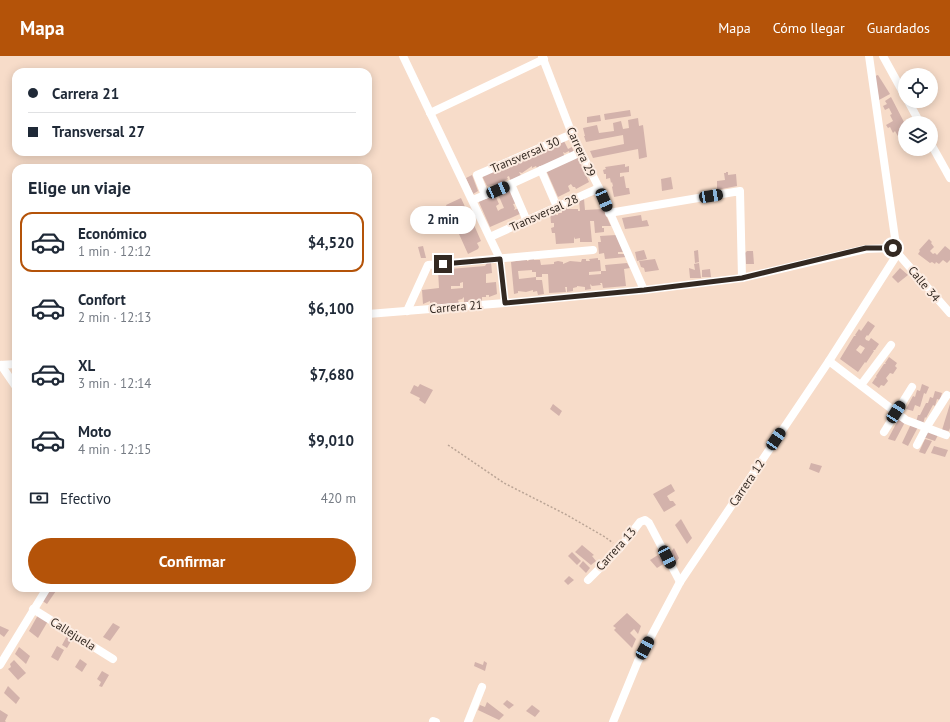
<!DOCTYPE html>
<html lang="es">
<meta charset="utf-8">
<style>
body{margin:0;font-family:"PT Sans",sans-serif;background:#f2f2f3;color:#1f2937;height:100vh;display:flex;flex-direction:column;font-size:15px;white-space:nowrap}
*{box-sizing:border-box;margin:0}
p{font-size:13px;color:#747a83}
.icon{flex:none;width:22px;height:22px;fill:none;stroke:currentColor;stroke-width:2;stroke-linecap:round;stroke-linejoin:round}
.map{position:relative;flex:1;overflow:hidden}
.panel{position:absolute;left:12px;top:108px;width:360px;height:428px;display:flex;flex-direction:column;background:#fff;border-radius:12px;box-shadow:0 2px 10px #0003}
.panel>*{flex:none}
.guide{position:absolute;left:12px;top:12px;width:360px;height:88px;border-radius:12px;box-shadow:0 2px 10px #0003;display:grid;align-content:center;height:88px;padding:0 16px;background:#fff}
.controls{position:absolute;left:898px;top:12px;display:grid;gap:8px}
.controls a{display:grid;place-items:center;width:40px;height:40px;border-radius:50%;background:#fff;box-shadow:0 2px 10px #0003;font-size:20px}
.end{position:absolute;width:18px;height:18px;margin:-9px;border:5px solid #332922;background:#fff;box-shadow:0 0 0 2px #fff}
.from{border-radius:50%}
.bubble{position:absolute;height:28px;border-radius:14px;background:#fff;box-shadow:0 2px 10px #0003;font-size:13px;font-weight:700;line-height:28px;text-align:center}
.car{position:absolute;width:12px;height:24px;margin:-12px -6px;border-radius:5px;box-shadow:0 0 3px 1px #0007;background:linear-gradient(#222 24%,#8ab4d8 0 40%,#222 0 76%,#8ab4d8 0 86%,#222 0)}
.guide b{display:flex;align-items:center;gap:14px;height:38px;font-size:15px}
.guide b+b{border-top:1px solid #e0e1e3}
.guide i{width:10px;height:10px;background:#1f2937}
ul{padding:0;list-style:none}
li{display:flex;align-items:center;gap:12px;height:60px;margin:0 8px 6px;padding:0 8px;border:2px solid transparent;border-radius:12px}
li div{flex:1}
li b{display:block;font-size:15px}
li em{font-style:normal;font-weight:700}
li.selected{border-color:#b45309}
li>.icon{width:36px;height:36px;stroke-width:1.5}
h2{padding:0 16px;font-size:18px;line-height:48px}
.pay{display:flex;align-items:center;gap:10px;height:44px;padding:0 16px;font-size:15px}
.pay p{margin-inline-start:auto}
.cta{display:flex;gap:8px;margin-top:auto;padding:8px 16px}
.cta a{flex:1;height:46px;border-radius:24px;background:#b45309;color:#fff;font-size:16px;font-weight:700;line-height:46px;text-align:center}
header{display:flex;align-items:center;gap:24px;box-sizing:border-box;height:56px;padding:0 20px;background:#b45309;color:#fff}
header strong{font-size:19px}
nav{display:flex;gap:22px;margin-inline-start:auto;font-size:14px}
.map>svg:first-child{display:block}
</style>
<header>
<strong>Mapa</strong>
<nav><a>Mapa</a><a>Cómo llegar</a><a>Guardados</a></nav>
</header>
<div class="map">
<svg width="950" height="666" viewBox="0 0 950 666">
<rect width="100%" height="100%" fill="#f7dcc9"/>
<g fill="#d3b2ab" fill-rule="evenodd">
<polygon points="878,19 890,38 879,44 875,20"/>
<polygon points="891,41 905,68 905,79 899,82 895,75 893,77 890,71 888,72 886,69 893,65 890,59 892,58 889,52 885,54 883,50 887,48 885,45"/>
<polygon points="630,54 631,60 605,64 604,58"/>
<polygon points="600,59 601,65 587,67 587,61"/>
<polygon points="638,62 639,70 643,69 647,101 639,103 638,93 593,102 590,95 624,88 623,79 586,86 584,80 585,80 583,72 597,69 599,77 614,75 613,67 621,65 623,73 629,72 628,64"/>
<polygon points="563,83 568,93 572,91 574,97 570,99 569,95 565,97 563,96 565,102 538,114 536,110 532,112 532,110 522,117 519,116 522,121 511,126 509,120 507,121 508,123 504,125 506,128 495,133 493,129 487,130 482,120 520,103 522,106 532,101 531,98"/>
<polygon points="577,99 589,126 576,133 575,131 573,131 571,128 568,130 570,135 558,141 546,114"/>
<polygon points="625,108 625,111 629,110 629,116 620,117 620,121 624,120 626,132 629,132 630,138 614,141 612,131 613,130 612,126 611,127 610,122 606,123 606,118 604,118 603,114 606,113 605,111"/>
<polygon points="726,116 728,116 728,119 736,118 737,130 717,134 717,125 725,124 724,117 726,117"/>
<polygon points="472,119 478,135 473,138 466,122"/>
<polygon points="671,121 673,133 662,135 661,123"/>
<polygon points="510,130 517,147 513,148 515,152 514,154 519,152 522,157 490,171 478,144 494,137 499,148 496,150 498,155 501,153 504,152 497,136"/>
<polygon points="461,142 471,164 467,165 469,169 468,170 468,172 474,169 481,185 477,187 479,191 478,193 468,198 446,149"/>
<polygon points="584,143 585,154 603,153 611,170 602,170 602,172 604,172 604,176 595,177 594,165 590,165 592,186 580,186 580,182 575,183 574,181 574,187 556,188 555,177 552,177 551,172 554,171 554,167 551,167 550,157 556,155 556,159 558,159 558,157 562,157 561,152 567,150 567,153 578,153 578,155 580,155 579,145"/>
<polygon points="641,159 642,165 647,164 649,170 625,173 622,162"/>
<polygon points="616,179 624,196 618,196 618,198 625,198 626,201 605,203 604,197 599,198 598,186 601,186 600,180"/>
<polygon points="929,183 932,186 931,187 934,191 930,195 933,198 935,197 937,199 945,190 950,194 950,204 947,207 943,204 939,208 936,206 935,208 932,206 930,207 918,198 920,195 919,194"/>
<polygon points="423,190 426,202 421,202 418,191"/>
<polygon points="644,194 647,203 637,205 635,196"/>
<polygon points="698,194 699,206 695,207 694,195"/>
<polygon points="747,195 753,195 754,208 746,208 745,197"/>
<polygon points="534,202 534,204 540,204 541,209 554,208 554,206 558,205 563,206 563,208 570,205 581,206 582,203 586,203 586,205 590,205 589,203 598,202 598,204 600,204 601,215 589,216 589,219 601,218 601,215 606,215 605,209 627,207 630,212 624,213 626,230 603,232 602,227 600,227 601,229 592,230 590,228 591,233 585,234 585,231 577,230 577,231 573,232 573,235 567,236 567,231 565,231 566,236 549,237 548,218 542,218 542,221 536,221 536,216 532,216 532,214 518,215 519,223 536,221 536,224 542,224 544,238 538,239 537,235 533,236 533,234 526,236 518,235 518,237 514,238 511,206 527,203 527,205 528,205 530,203"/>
<polygon points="655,203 659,214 645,216 644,212 641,211 639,205"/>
<path d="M491,206L492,217L486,218V227L496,226L497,238L489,241V239H486V241H482V245L464,247V241L462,243L458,244L459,247L435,250V246L430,247V245L423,248L422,234L439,232L438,214L485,210L487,207ZM463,226V232L451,233V230H460V227Z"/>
<polygon points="699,207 701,222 690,222 689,212 695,214 694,208"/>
<polygon points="900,212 908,219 898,227 892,221"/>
<polygon points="710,213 711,221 702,221 702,214"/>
<path d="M868,265L875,270L868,280L867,279L865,282L866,284L869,285L871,282L879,288L875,294H873L874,295L866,307L865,306L858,316L840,303L854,280H856L855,279L859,273L861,275ZM860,289L865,292L861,298L856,294Z"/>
<polygon points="889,301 897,307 895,310 897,312 893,318 890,317 886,322 888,325 884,330 881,329 879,332 872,327 876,321 877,322 876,320 884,308 886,308 885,307"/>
<polygon points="420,328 433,334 425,348 419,344 420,342 410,337 414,329 418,331"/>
<polygon points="922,328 929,331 926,338 924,337 920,351 915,349 913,355 906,353 913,340 915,341 917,334 920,335"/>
<polygon points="935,335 942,337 940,344 937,343 935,350 933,349 926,362 925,361 923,368 916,366 918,359 920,359 926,347 928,347 930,341 933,342"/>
<polygon points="553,348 562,355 559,360 550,353"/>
<polygon points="950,348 950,372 949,375 942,374"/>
<polygon points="898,364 905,366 895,385 888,383"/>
<polygon points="911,368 918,371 908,390 902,387"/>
<polygon points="927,374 938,379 935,385 923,381"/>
<polygon points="925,383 932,385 925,398 919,396"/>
<polygon points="934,390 948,394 945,401 931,397"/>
<polygon points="811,407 822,410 819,417 809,413"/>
<polygon points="671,428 675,435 667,440 670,445 673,445 676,449 664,456 653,438"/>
<polygon points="681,463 692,482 687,488 675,469"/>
<polygon points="582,489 594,499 592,500 596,505 591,509 575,496"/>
<polygon points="674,492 679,502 673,510 668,500"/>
<polygon points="572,496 581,505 577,509 568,500"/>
<polygon points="658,499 665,507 657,512 650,504"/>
<polygon points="583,505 590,512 586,517 579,510"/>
<polygon points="569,520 574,524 568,529 564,525"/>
<polygon points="48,532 52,534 53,532 58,532 47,548 41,544"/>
<polygon points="627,557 641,570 638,578 634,573 630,577 636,583 632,592 614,574 616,572 613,570"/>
<polygon points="38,559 48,565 38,582 29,575"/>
<polygon points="113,567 120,571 110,585 103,581"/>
<polygon points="0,570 9,574 4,581 0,578"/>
<polygon points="68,578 75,582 73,586 71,585 67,592 62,589"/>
<polygon points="57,590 64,594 58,605 51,601"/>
<polygon points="19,591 30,600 26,608 15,598"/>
<polygon points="80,603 87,608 82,616 75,611"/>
<polygon points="14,604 26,617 18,624 8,613 11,611 10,608"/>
<polygon points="484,605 487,607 485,615 474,610 475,606 483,609"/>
<polygon points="102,615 109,619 102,631 99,630 101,626 97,623"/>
<polygon points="8,630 20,642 16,648 4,637"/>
<polygon points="507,644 514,649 509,653 503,648"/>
<polygon points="487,646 504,659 499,664 478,654 480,649 485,651"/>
<polygon points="532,649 540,655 535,661 526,655"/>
<polygon points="0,654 8,659 5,665 6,666 0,666"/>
</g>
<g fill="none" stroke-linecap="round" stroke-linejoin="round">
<polyline stroke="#baa495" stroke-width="1.5" stroke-dasharray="2 2" stroke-linecap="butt" points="448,389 504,427 565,458 605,481 613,487"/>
<g stroke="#fff" stroke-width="8">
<polyline points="403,0 500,203 505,247"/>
<polyline points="542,0 572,78 599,132 644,234"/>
<polyline points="869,0 895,182 893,192"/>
<polyline points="883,0 905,40"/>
<polyline points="908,45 920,67"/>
<polyline points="430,57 544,3"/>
<polyline points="931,88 950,122"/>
<polyline points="541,114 557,151"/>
<polyline points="511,128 527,165"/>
<polyline points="485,139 477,119 572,78"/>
<polyline points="473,144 511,128 581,96"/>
<polyline points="609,157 740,135 742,222"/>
<polyline points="490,181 599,132"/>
<polyline points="407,255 428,209 593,194"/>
<polyline points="368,258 505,247 644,234 742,222 866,193 893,192 950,257"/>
<polyline points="829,305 906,364 946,379"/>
<polyline points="0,309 16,308"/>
<polyline points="1,309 16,331"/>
<polyline points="861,329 891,289"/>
<polyline points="884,376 912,331"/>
<polyline points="917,389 926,372 947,339"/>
<polyline points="588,524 619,493 640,466 645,464 649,467 680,526"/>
<polyline points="33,553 113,603"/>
<polyline points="0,609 47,532"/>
<polyline points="433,665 436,666"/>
<polyline points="468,666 482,631"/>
<polyline points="613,666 638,605 680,526 829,305 898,197"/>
</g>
</g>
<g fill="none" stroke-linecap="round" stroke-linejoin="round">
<polyline stroke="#332922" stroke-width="5" points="443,208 500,203 505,247 644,234 742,222 866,192 893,192"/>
</g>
<g text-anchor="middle" stroke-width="4" stroke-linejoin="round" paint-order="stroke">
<g font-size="12" fill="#332922" stroke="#fcebe0">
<text transform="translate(581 96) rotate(65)" y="4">Carrera 29</text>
<text transform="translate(525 99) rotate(-23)" y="4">Transversal 30</text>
<text transform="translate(544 157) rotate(-24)" y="4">Transversal 28</text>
<text transform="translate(924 228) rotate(50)" y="4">Calle 34</text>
<text transform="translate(456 251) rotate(-5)" y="4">Carrera 21</text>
<text transform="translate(747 427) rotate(-56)" y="4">Carrera 12</text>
<text transform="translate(616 493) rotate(-48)" y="4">Carrera 13</text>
<text transform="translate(73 578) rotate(32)" y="4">Callejuela</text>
</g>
</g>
</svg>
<div class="controls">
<a><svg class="icon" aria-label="locate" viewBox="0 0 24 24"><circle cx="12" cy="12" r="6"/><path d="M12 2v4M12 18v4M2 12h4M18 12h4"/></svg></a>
<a><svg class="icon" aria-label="layers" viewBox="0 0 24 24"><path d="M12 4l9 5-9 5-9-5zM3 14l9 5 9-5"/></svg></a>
</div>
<i class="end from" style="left:893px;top:192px"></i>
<i class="end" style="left:443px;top:208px"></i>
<div class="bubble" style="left:410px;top:150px;width:66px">2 min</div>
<i class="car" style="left:498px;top:134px;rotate:67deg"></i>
<i class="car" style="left:711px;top:140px;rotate:81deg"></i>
<i class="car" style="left:604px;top:144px;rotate:157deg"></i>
<i class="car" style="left:896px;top:356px;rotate:33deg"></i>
<i class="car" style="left:776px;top:383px;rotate:34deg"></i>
<i class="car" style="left:667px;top:501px;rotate:153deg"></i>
<i class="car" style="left:645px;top:592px;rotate:28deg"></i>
<div class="guide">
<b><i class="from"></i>Carrera 21</b>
<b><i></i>Transversal 27</b>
</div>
<section class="panel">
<h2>Elige un viaje</h2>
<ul>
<li class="selected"><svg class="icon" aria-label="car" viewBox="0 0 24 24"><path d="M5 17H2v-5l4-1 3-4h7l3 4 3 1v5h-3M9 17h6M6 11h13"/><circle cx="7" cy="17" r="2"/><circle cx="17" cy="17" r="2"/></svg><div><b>Económico</b><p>1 min · 12:12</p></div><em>$4,520</em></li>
<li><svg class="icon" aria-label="car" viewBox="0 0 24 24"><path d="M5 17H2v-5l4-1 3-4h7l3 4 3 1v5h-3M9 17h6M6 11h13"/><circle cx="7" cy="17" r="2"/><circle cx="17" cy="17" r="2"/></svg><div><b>Confort</b><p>2 min · 12:13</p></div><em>$6,100</em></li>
<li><svg class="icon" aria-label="car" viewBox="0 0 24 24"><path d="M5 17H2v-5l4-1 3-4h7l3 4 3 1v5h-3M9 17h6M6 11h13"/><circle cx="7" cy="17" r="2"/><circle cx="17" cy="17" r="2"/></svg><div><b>XL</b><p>3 min · 12:14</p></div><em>$7,680</em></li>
<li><svg class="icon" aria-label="car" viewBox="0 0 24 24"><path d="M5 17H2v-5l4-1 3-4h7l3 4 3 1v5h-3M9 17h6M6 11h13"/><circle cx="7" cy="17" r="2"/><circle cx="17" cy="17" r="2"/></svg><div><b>Moto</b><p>4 min · 12:15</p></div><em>$9,010</em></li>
</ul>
<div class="pay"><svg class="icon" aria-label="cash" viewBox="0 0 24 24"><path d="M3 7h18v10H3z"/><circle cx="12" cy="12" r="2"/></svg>Efectivo<p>420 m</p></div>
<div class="cta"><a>Confirmar</a></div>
</section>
</div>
